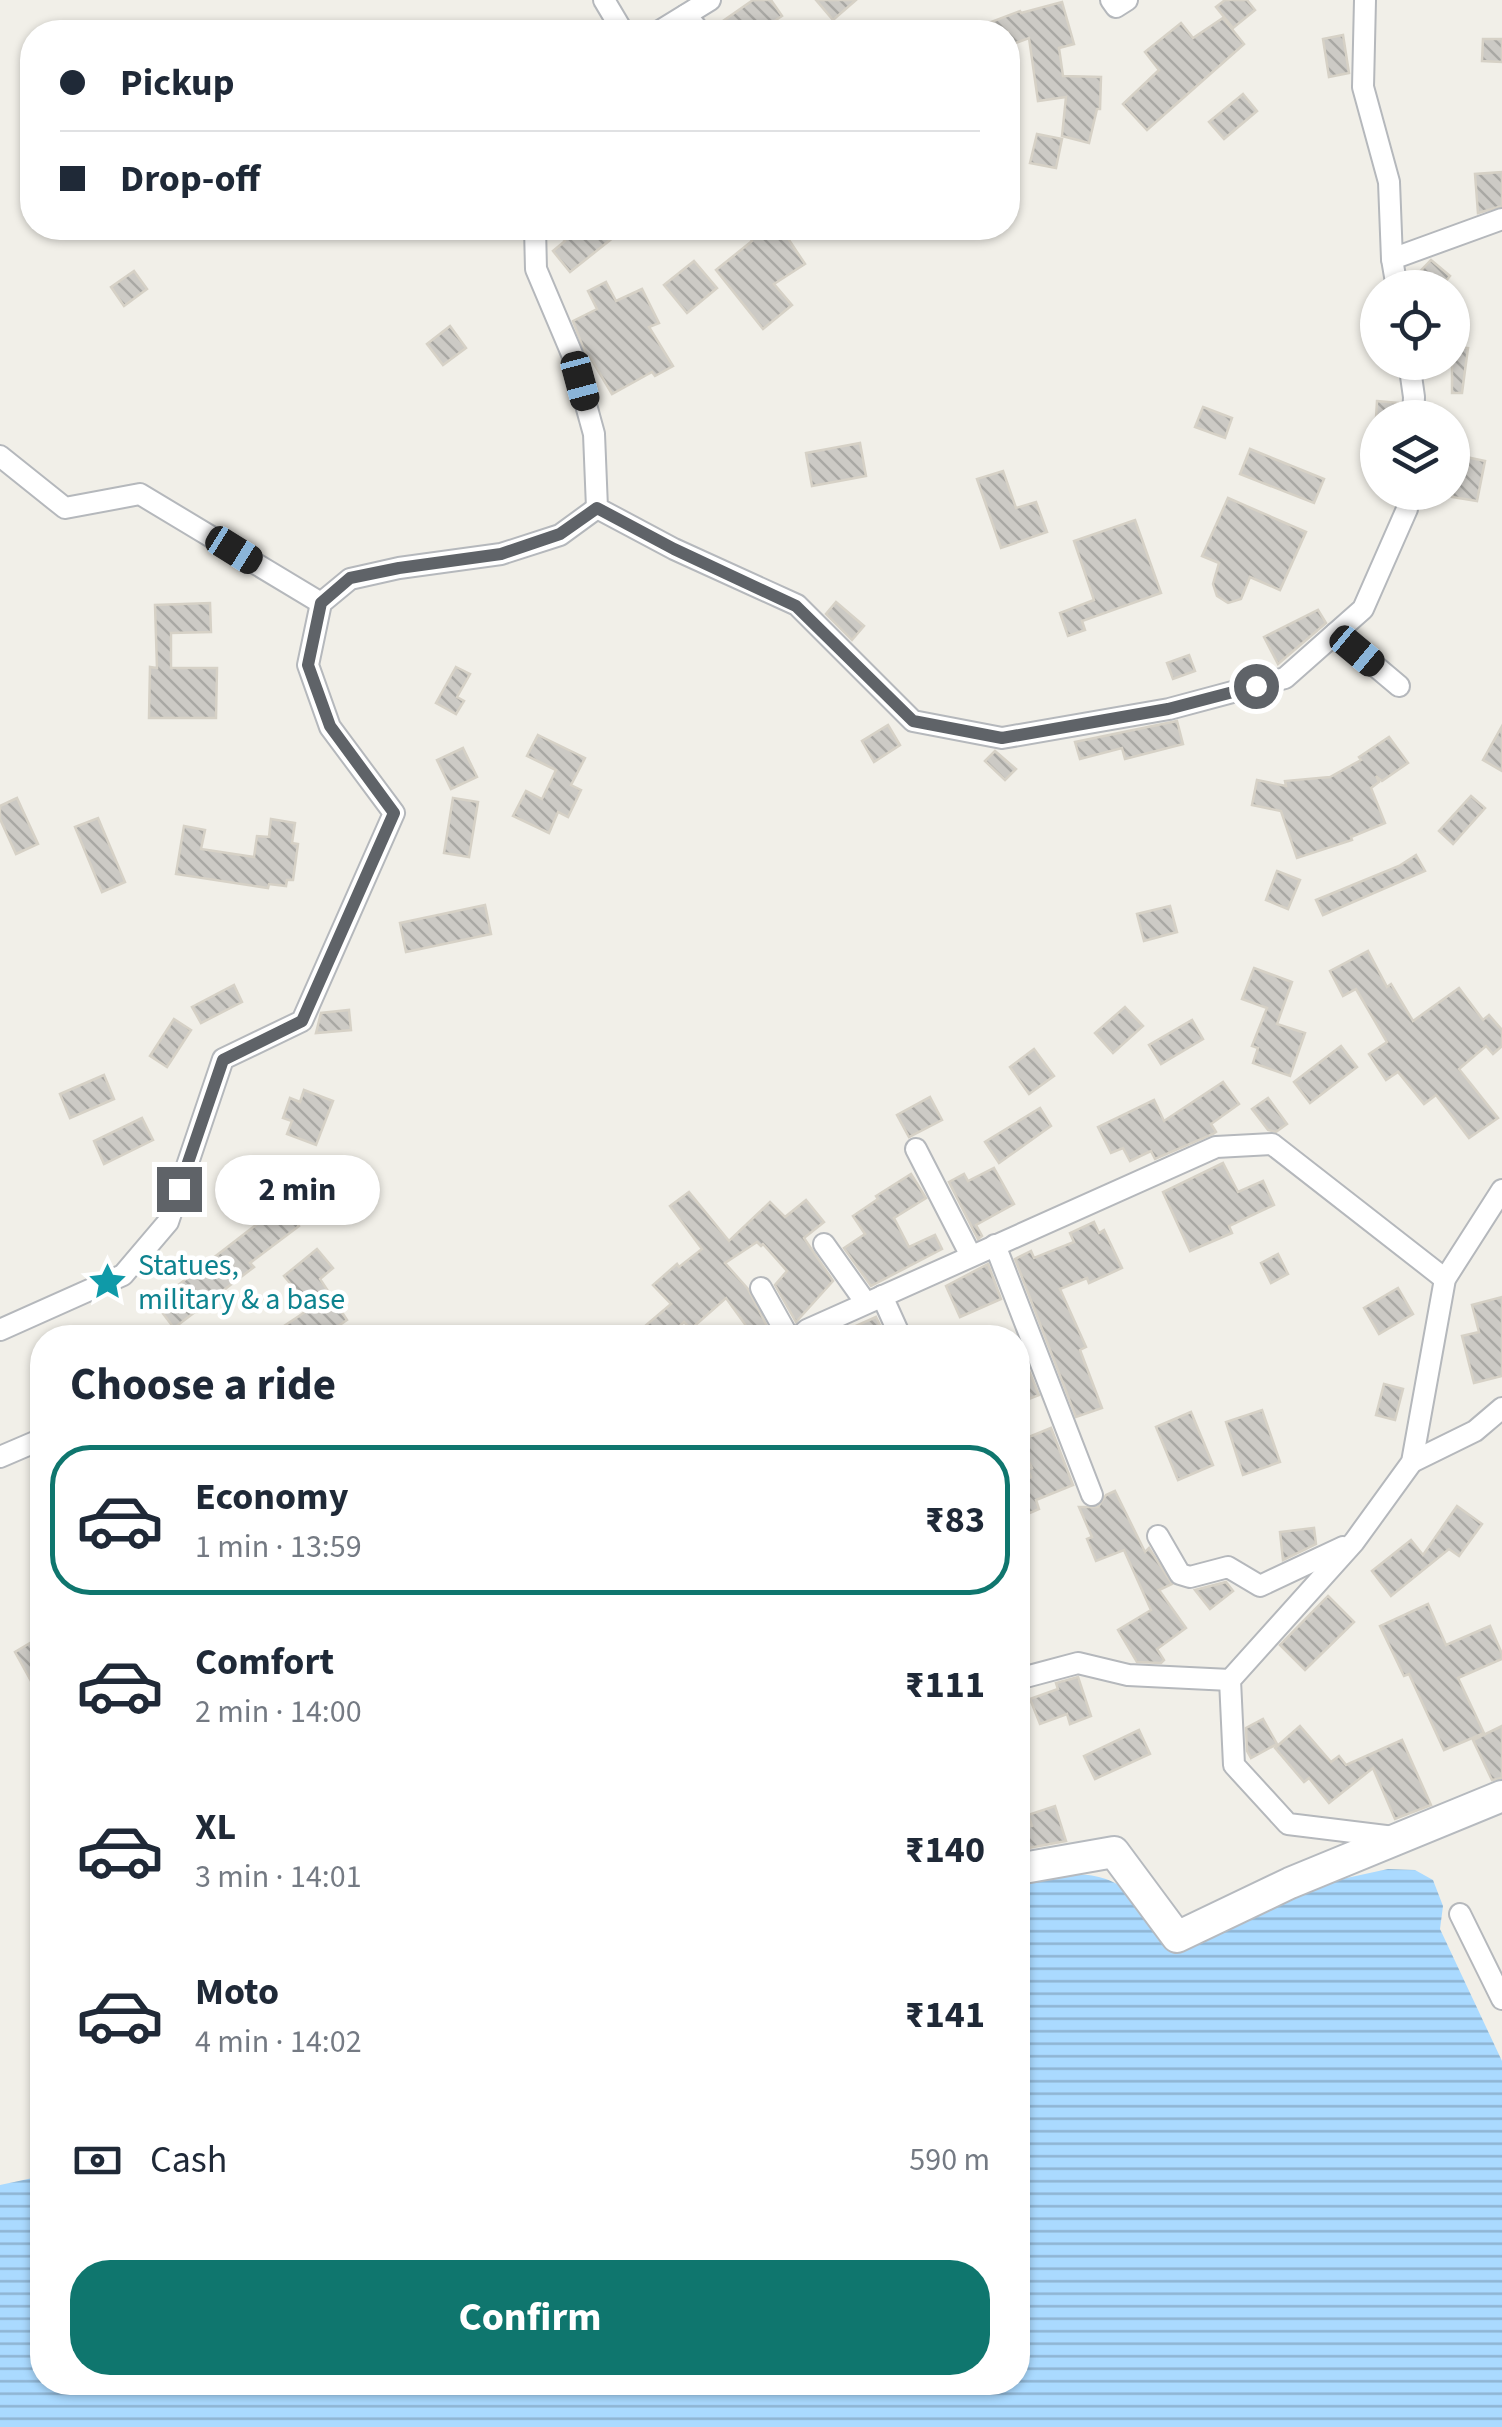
<!DOCTYPE html>
<meta charset="utf-8">
<style>
body{margin:0;font-family:"Source Sans 3",sans-serif;background:#f2f2f3;color:#1f2937;height:100vh;display:flex;flex-direction:column;font-size:38px;white-space:nowrap}
*{box-sizing:border-box;margin:0}
p{font-size:32px;color:#747a83}
.icon{flex:none;width:55px;height:55px;fill:none;stroke:currentColor;stroke-width:2;stroke-linecap:round;stroke-linejoin:round}
.map{position:relative;flex:1;overflow:hidden}
.details{position:absolute;left:30px;top:1325px;width:1000px;height:1070px;display:flex;flex-direction:column;background:#fff;border-radius:40px;box-shadow:0 2px 8px #0004}
.details>*{flex:none}
.hud{position:absolute;left:20px;top:20px;width:1000px;height:220px;border-radius:40px;box-shadow:0 2px 8px #0004;display:grid;align-content:center;height:220px;padding:0 40px;background:#fff}
.tools{position:absolute;left:1360px;top:270px;display:grid;gap:20px}
.tools a{display:grid;place-items:center;width:110px;height:110px;border-radius:50%;background:#fff;box-shadow:0 2px 8px #0004;font-size:50px}
.end{position:absolute;width:45px;height:45px;margin:-22px;border:12px solid #5f6368;background:#fff;box-shadow:0 0 0 5px #fff}
.from{border-radius:50%}
.bubble{position:absolute;height:70px;border-radius:35px;background:#fff;box-shadow:0 2px 8px #0004;font-size:32px;font-weight:700;line-height:70px;text-align:center}
.car{position:absolute;width:30px;height:60px;margin:-30px -15px;border-radius:12px;box-shadow:0 0 8px 2px #0007;background:linear-gradient(#222 24%,#8ab4d8 0 40%,#222 0 76%,#8ab4d8 0 86%,#222 0)}
.hud b{display:flex;align-items:center;gap:35px;height:95px;font-size:38px}
.hud b+b{border-top:2px solid #e0e1e3}
.hud i{width:25px;height:25px;background:#1f2937}
ul{padding:0;list-style:none}
li{display:flex;align-items:center;gap:30px;height:150px;margin:0 20px 15px;padding:0 20px;border:5px solid transparent;border-radius:40px}
li div{flex:1}
li b{display:block;font-size:38px}
li em{font-style:normal;font-weight:700}
li.selected{border-color:#0f766e}
li>.icon{width:90px;height:90px;stroke-width:1.5}
h2{padding:0 40px;font-size:45px;line-height:120px}
.pay{display:flex;align-items:center;gap:25px;height:110px;padding:0 40px;font-size:38px}
.pay p{margin-inline-start:auto}
.primary-button{display:flex;gap:20px;margin-top:auto;padding:20px 40px}
.primary-button a{flex:1;height:115px;border-radius:40px;background:#0f766e;color:#fff;font-size:40px;font-weight:700;line-height:115px;text-align:center}
.map>svg:first-child{display:block}
</style>
<div class="map">
<svg width="1502" height="2427" viewBox="0 0 1502 2427">
<defs>
<pattern id="water-rules" width="6" height="5" patternUnits="userSpaceOnUse" patternTransform="scale(2.5)"><rect width="6" height="5" fill="#aadaff"/><path d="M0 2.5h6" fill="none" stroke="#8eb4d2"/></pattern>
<pattern id="building-back-hatch" width="6" height="6" patternUnits="userSpaceOnUse" patternTransform="scale(2.5)"><rect width="6" height="6" fill="#cccac5"/><path d="M-1 5l2 2M0 0l6 6M5-1l2 2" fill="none" stroke="#a9a8a4"/></pattern>
</defs>
<rect width="100%" height="100%" fill="#f1efe8"/>
<path fill="url(#water-rules)" d="M1388,1869L1415,1870L1433,1880L1443,1906L1440,1929L1502,2061V2427H0V2185L42,2176V2382H1018V1879C1052,1876 1100,1865 1127,1892C1138,1903 1147,1919 1156,1931L1305,1887Z"/>
<g fill="url(#building-back-hatch)" stroke="#d6d1c6" stroke-width="2.5">
<polygon points="753,0 771,0 782,16 758,32 713,32 713,28"/>
<polygon points="816,0 856,0 833,20"/>
<polygon points="1225,0 1247,0 1255,10 1233,28 1216,7"/>
<polygon points="1062,2 1074,44 1059,48 1063,76 1101,77 1100,109 1097,109 1089,143 1062,136 1066,97 1038,101 1029,38 1008,46 1008,32 965,32 1020,11 1021,13"/>
<polygon points="1223,18 1244,44 1147,130 1123,104 1159,70 1145,52 1181,23 1193,38"/>
<polygon points="1343,35 1349,73 1329,77 1323,39"/>
<polygon points="1483,39 1502,39 1502,62 1482,61"/>
<polygon points="1243,94 1257,111 1224,139 1209,122"/>
<polygon points="1037,134 1062,139 1056,168 1030,163"/>
<polygon points="1502,172 1502,206 1478,213 1475,174"/>
<polygon points="554,228 607,228 614,237 570,272 553,251 565,241"/>
<polygon points="743,228 781,228 805,264 774,284 792,305 763,329 716,270 752,241"/>
<polygon points="1431,260 1450,276 1440,288 1410,288 1410,282"/>
<polygon points="694,261 717,288 687,313 664,285"/>
<polygon points="134,271 147,289 124,306 111,287"/>
<polygon points="606,282 616,301 642,289 659,323 649,327 673,366 655,376 652,372 612,394 590,357 587,358 573,321 597,309 588,291"/>
<polygon points="450,326 466,348 443,365 427,344"/>
<polygon points="1452,346 1468,348 1462,393 1452,393"/>
<polygon points="1377,401 1398,403 1397,418 1376,418"/>
<polygon points="1203,407 1232,418 1225,438 1195,427"/>
<polygon points="860,443 866,476 812,486 806,453"/>
<polygon points="1250,449 1324,479 1314,503 1240,474"/>
<polygon points="1452,454 1485,461 1477,501 1452,497"/>
<polygon points="1003,471 1016,508 1036,502 1047,532 1001,548 977,479"/>
<polygon points="1228,498 1306,532 1280,590 1250,577 1241,599 1228,603 1217,596 1213,584 1219,563 1202,556"/>
<polygon points="1135,520 1161,593 1082,621 1085,630 1068,636 1060,613 1094,600 1074,541"/>
<polygon points="836,602 864,626 852,640 826,614"/>
<polygon points="210,603 211,632 171,633 171,668 217,668 216,718 149,718 150,667 157,668 155,605"/>
<polygon points="1318,610 1326,623 1278,664 1264,637"/>
<polygon points="1189,655 1195,671 1173,679 1167,663"/>
<polygon points="456,667 470,674 457,697 464,701 456,714 436,703"/>
<polygon points="1177,721 1183,744 1125,759 1122,748 1080,759 1075,742"/>
<polygon points="888,725 900,745 874,762 862,741"/>
<polygon points="1502,726 1502,771 1483,760"/>
<polygon points="538,735 585,758 571,785 581,790 568,817 558,812 549,833 513,816 526,791 542,799 556,770 527,756"/>
<polygon points="1389,737 1408,763 1382,781 1376,776 1379,782 1371,788 1385,823 1351,837 1352,840 1297,858 1281,811 1252,805 1257,780 1286,786 1285,781 1330,777 1361,760 1359,757"/>
<polygon points="463,748 477,777 451,789 437,760"/>
<polygon points="995,751 1016,769 1005,780 985,761"/>
<polygon points="1471,796 1485,808 1453,844 1439,831"/>
<polygon points="17,798 38,844 16,854 0,819 0,806"/>
<polygon points="453,798 478,802 469,857 444,853"/>
<polygon points="98,818 125,882 102,892 75,827"/>
<polygon points="271,819 295,823 292,843 298,844 293,880 287,880 286,886 269,884 268,888 176,874 184,826 205,830 201,849 254,857 257,836 269,837"/>
<polygon points="1416,855 1425,871 1323,915 1316,900 1399,866"/>
<polygon points="1277,871 1300,880 1288,909 1266,900"/>
<polygon points="485,905 491,934 406,952 400,923"/>
<polygon points="1170,906 1177,932 1144,941 1137,914"/>
<polygon points="1368,951 1387,987 1391,984 1413,1021 1459,988 1483,1020 1489,1015 1502,1030 1502,1046 1493,1054 1486,1046 1459,1069 1498,1118 1469,1138 1436,1095 1424,1104 1398,1072 1386,1080 1369,1054 1387,1042 1356,989 1343,996 1330,971"/>
<polygon points="1254,968 1292,982 1277,1024 1305,1033 1290,1076 1253,1063 1258,1048 1252,1046 1267,1008 1242,999"/>
<polygon points="234,985 242,1002 201,1023 192,1007"/>
<polygon points="1125,1007 1143,1026 1113,1053 1095,1033"/>
<polygon points="349,1010 351,1030 316,1033 321,1013"/>
<polygon points="174,1019 191,1030 167,1067 150,1056"/>
<polygon points="1192,1020 1203,1039 1161,1064 1149,1045"/>
<polygon points="1341,1046 1357,1067 1310,1103 1294,1082"/>
<polygon points="1034,1049 1054,1076 1029,1094 1010,1067"/>
<polygon points="104,1075 114,1099 70,1118 60,1094"/>
<polygon points="1223,1082 1239,1104 1211,1124 1216,1132 1213,1134 1155,1159 1151,1151 1130,1161 1123,1148 1111,1153 1098,1127 1154,1100 1164,1121"/>
<polygon points="304,1090 333,1101 316,1145 287,1134 292,1121 283,1118 290,1098 300,1102"/>
<polygon points="930,1097 942,1120 909,1137 897,1115"/>
<polygon points="1268,1098 1287,1124 1276,1132 1268,1130 1252,1109"/>
<polygon points="1040,1108 1051,1126 999,1163 985,1142"/>
<polygon points="142,1118 153,1140 104,1164 94,1141"/>
<polygon points="1223,1163 1238,1192 1263,1181 1274,1205 1229,1226 1232,1233 1190,1251 1163,1192"/>
<polygon points="994,1168 1014,1204 976,1225 982,1236 978,1239 949,1182 964,1174 968,1181"/>
<polygon points="911,1174 926,1198 894,1218 909,1247 935,1235 942,1249 871,1286 844,1248 865,1234 853,1216 878,1199 876,1196"/>
<polygon points="689,1192 729,1241 770,1202 785,1217 806,1200 824,1222 804,1238 833,1281 796,1322 775,1285 787,1271 763,1244 761,1246 757,1242 725,1263 748,1289 773,1338 732,1338 747,1327 726,1298 691,1329 684,1322 667,1338 631,1338 671,1304 653,1285 677,1264 679,1267 702,1249 670,1206"/>
<polygon points="283,1204 299,1226 250,1263 254,1267 174,1328 155,1303"/>
<polygon points="1094,1222 1099,1233 1104,1230 1122,1268 1089,1283 1087,1278 1060,1289 1086,1347 1080,1350 1102,1408 1076,1417 1015,1259 1031,1251 1034,1258 1074,1242 1070,1233"/>
<polygon points="317,1249 333,1268 320,1279 347,1320 321,1338 266,1338 311,1308 284,1276"/>
<polygon points="1278,1254 1288,1274 1271,1283 1261,1263"/>
<polygon points="988,1264 1001,1299 960,1317 946,1286"/>
<polygon points="1398,1288 1413,1314 1379,1334 1364,1308"/>
<polygon points="1502,1297 1502,1376 1474,1383 1462,1336 1479,1332 1472,1305"/>
<polygon points="876,1317 886,1338 829,1338"/>
<polygon points="1025,1361 1039,1395 1029,1399 1027,1395 1018,1399 1018,1364"/>
<polygon points="1384,1384 1403,1389 1395,1420 1376,1415"/>
<polygon points="1262,1410 1280,1462 1243,1475 1226,1422"/>
<polygon points="1191,1412 1213,1465 1178,1480 1156,1427"/>
<polygon points="1051,1428 1073,1485 1036,1500 1039,1509 1018,1518 1018,1482 1031,1477 1028,1470 1032,1468 1019,1441"/>
<polygon points="1115,1491 1145,1552 1149,1548 1172,1584 1159,1590 1186,1628 1157,1649 1164,1660 1161,1663 1137,1662 1118,1630 1151,1610 1124,1550 1096,1561 1087,1539 1092,1537 1079,1507 1098,1507 1106,1495"/>
<polygon points="1457,1506 1482,1524 1459,1556 1449,1549 1391,1596 1372,1571 1411,1540 1423,1555"/>
<polygon points="1314,1528 1316,1544 1283,1560 1280,1532"/>
<polygon points="1226,1582 1233,1591 1210,1609 1195,1590"/>
<polygon points="1328,1596 1354,1622 1305,1670 1280,1645"/>
<polygon points="1428,1604 1446,1645 1490,1626 1502,1654 1502,1659 1458,1678 1484,1733 1444,1750 1409,1674 1404,1676 1380,1626"/>
<polygon points="42,1636 42,1701 15,1652"/>
<polygon points="1078,1677 1091,1716 1070,1724 1067,1714 1040,1724 1030,1699 1058,1689 1056,1683"/>
<polygon points="1263,1719 1277,1744 1251,1758 1247,1751 1246,1728"/>
<polygon points="1300,1726 1331,1762 1339,1756 1346,1765 1402,1740 1431,1805 1395,1819 1373,1768 1329,1803 1309,1778 1304,1782 1275,1748"/>
<polygon points="1502,1726 1502,1778 1492,1780 1473,1740"/>
<polygon points="1139,1730 1150,1754 1095,1779 1084,1756"/>
<polygon points="1055,1806 1066,1841 1018,1850 1018,1830 1032,1826 1028,1815"/>
</g>
<g fill="none" stroke-linecap="round" stroke-linejoin="round">
<defs>
<g id="street">
<polyline points="604,0 623,32"/>
<polyline points="1111,0 1116,7 1127,0"/>
<polyline points="1365,0 1363,87 1389,182 1392,259"/>
<polyline points="686,15 700,32"/>
<polyline points="658,32 710,0"/>
<polyline points="535,228 536,269 572,354 594,434 597,508 674,549 797,605 913,721 1002,738 1169,709 1285,678 1363,609 1407,509 1408,492"/>
<polyline points="1397,288 1392,259 1502,219"/>
<polyline points="1409,362 1414,397 1413,418"/>
<polyline points="0,456 65,508 140,494 321,603"/>
<polyline points="1336,633 1399,686"/>
<polyline points="916,1149 971,1256"/>
<polyline points="824,1244 866,1303"/>
<polyline points="995,1245 1092,1495"/>
<polyline points="761,1288 789,1338"/>
<polyline points="882,1296 901,1338"/>
<polyline points="0,1330 123,1275 168,1222 223,1059 302,1021 394,813 330,727 308,665 321,603 350,579 399,568 501,554 560,535 597,508"/>
<polyline points="798,1338 807,1330 1216,1147 1272,1144 1445,1279"/>
<polyline points="0,1457 42,1439"/>
<polyline points="1412,1462 1475,1431 1502,1408"/>
<polyline points="1158,1536 1180,1574 1190,1577 1228,1567 1260,1586 1343,1547"/>
<polyline points="1018,1679 1078,1663 1128,1675 1230,1680"/>
<polyline points="1394,1837 1288,1824 1234,1765 1230,1680 1354,1542 1412,1462 1445,1279 1502,1190"/>
<polyline points="1460,1914 1502,1999"/>
</g>
<polyline id="secondary" points="1018,1869 1114,1852 1177,1937 1290,1883 1502,1796"/>
</defs>
<use href="#street" stroke="#b5b8bc" stroke-width="24"/>
<use href="#secondary" stroke="#b6babf" stroke-width="34"/>
<use href="#street" stroke="#fff" stroke-width="20"/>
<use href="#secondary" stroke="#fff" stroke-width="30"/>
</g>
<g fill="none" stroke-linecap="round" stroke-linejoin="round">
<polyline stroke="#5f6368" stroke-width="12" points="179,1189 223,1060 302,1021 394,813 330,726 308,665 321,603 350,578 399,568 501,554 560,534 597,508 674,549 796,606 913,721 1002,738 1168,709 1256,686"/>
</g>
<defs>
<symbol id="sight-bare" viewBox="-9 -9 18 18"><path d="M0-6L1.8-2.2L6-1.7L2.9 1.2L3.7 5.4L0 3.3L-3.7 5.4L-2.9 1.2L-6-1.7L-1.8-2.2Z" fill="#0f9aa8" stroke="#fff" stroke-width="2.5" paint-order="stroke"/></symbol>
</defs>
<g fill-rule="evenodd">
<use href="#sight-bare" x="80" y="1254" width="55" height="55"/>
</g>
<g text-anchor="middle" stroke-width="9" stroke-linejoin="round" paint-order="stroke">
<g font-size="30" fill="#0d838f" stroke="#fff" text-anchor="start">
<text x="138" y="1275">Statues,<tspan x="138" dy="34">military &amp; a base</tspan></text>
</g>
</g>
</svg>
<div class="tools">
<a><svg class="icon" aria-label="locate" viewBox="0 0 24 24"><circle cx="12" cy="12" r="6"/><path d="M12 2v4M12 18v4M2 12h4M18 12h4"/></svg></a>
<a><svg class="icon" aria-label="layers" viewBox="0 0 24 24"><path d="M12 4l9 5-9 5-9-5zM3 14l9 5 9-5"/></svg></a>
</div>
<i class="end from" style="left:1256px;top:686px"></i>
<i class="end" style="left:179px;top:1189px"></i>
<div class="bubble" style="left:215px;top:1155px;width:165px">2 min</div>
<i class="car" style="left:580px;top:381px;rotate:165deg"></i>
<i class="car" style="left:234px;top:550px;rotate:122deg"></i>
<i class="car" style="left:1357px;top:651px;rotate:130deg"></i>
<div class="hud">
<b><i class="from"></i>Pickup</b>
<b><i></i>Drop-off</b>
</div>
<section class="details">
<h2>Choose a ride</h2>
<ul>
<li class="selected"><svg class="icon" aria-label="car" viewBox="0 0 24 24"><path d="M5 17H2v-5l4-1 3-4h7l3 4 3 1v5h-3M9 17h6M6 11h13"/><circle cx="7" cy="17" r="2"/><circle cx="17" cy="17" r="2"/></svg><div><b>Economy</b><p>1 min · 13:59</p></div><em>₹83</em></li>
<li><svg class="icon" aria-label="car" viewBox="0 0 24 24"><path d="M5 17H2v-5l4-1 3-4h7l3 4 3 1v5h-3M9 17h6M6 11h13"/><circle cx="7" cy="17" r="2"/><circle cx="17" cy="17" r="2"/></svg><div><b>Comfort</b><p>2 min · 14:00</p></div><em>₹111</em></li>
<li><svg class="icon" aria-label="car" viewBox="0 0 24 24"><path d="M5 17H2v-5l4-1 3-4h7l3 4 3 1v5h-3M9 17h6M6 11h13"/><circle cx="7" cy="17" r="2"/><circle cx="17" cy="17" r="2"/></svg><div><b>XL</b><p>3 min · 14:01</p></div><em>₹140</em></li>
<li><svg class="icon" aria-label="car" viewBox="0 0 24 24"><path d="M5 17H2v-5l4-1 3-4h7l3 4 3 1v5h-3M9 17h6M6 11h13"/><circle cx="7" cy="17" r="2"/><circle cx="17" cy="17" r="2"/></svg><div><b>Moto</b><p>4 min · 14:02</p></div><em>₹141</em></li>
</ul>
<div class="pay"><svg class="icon" aria-label="cash" viewBox="0 0 24 24"><path d="M3 7h18v10H3z"/><circle cx="12" cy="12" r="2"/></svg>Cash<p>590 m</p></div>
<div class="primary-button"><a>Confirm</a></div>
</section>
</div>
